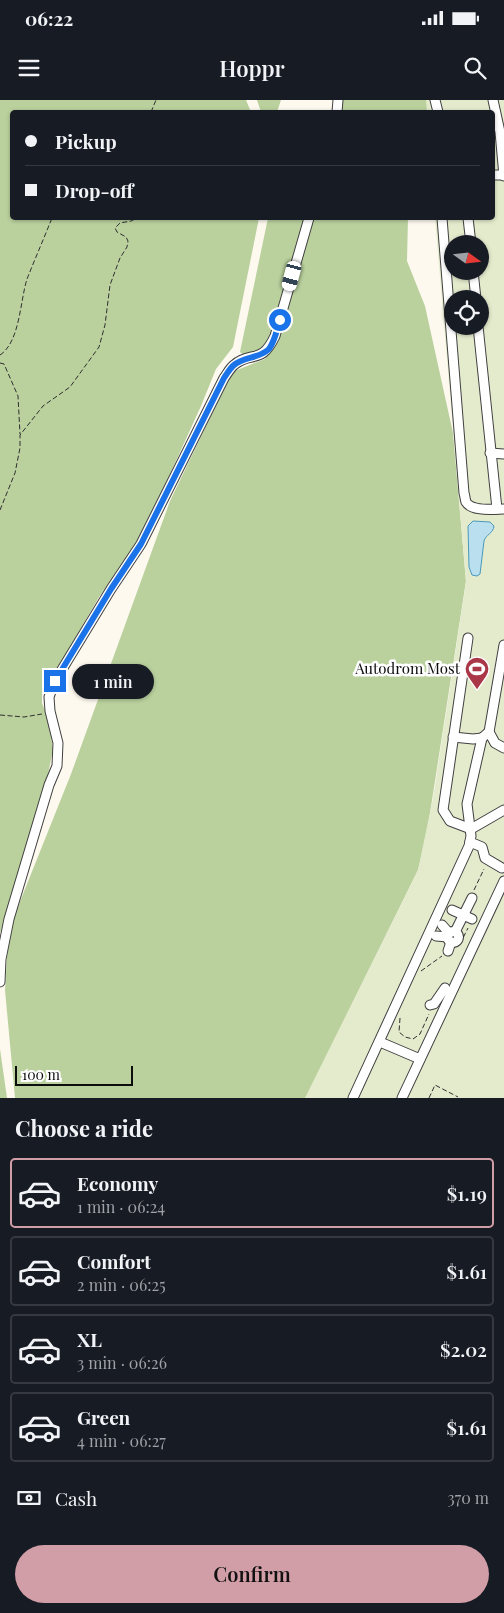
<!DOCTYPE html>
<meta charset="utf-8">
<style>
body{margin:0;font-family:"Playfair Display",serif;background:#242831;color:#f1f3f6;height:100vh;display:flex;flex-direction:column;font-size:19px;white-space:nowrap}
*{box-sizing:border-box;margin:0}
p{font-size:16px;color:#9ea1a6}
.icon{flex:none;width:28px;height:28px;fill:none;stroke:currentColor;stroke-width:2;stroke-linecap:round;stroke-linejoin:round}
.map{position:relative;height:998px;overflow:hidden}
.side{display:flex;flex-direction:column;background:#171b24;flex:1}
.side>*{flex:none}
.hud{position:absolute;left:10px;top:10px;width:485px;height:110px;border-radius:5px;box-shadow:0 1px 4px #0004;display:grid;align-content:center;height:110px;padding:0 15px;background:#171b24}
.needle{width:32px;rotate:105deg}
.controls{position:absolute;left:444px;top:135px;display:grid;gap:10px}
.controls a{display:grid;place-items:center;width:45px;height:45px;border-radius:50%;background:#171b24;box-shadow:0 1px 4px #0004;font-size:25px}
.scale{position:absolute;left:15px;bottom:12px;width:118px;box-sizing:border-box;padding-left:5px;border:2px solid #0d0d0d;border-top:0;font-size:14px;line-height:18px;white-space:nowrap;color:#0d0d0d;-webkit-text-stroke:4px #fff;paint-order:stroke}
.end{position:absolute;width:22px;height:22px;margin:-11px;border:6px solid #1a73e8;background:#fff;box-shadow:0 0 0 2px #fff}
.from{border-radius:50%}
.bubble{position:absolute;height:35px;border-radius:18px;background:#171b24;box-shadow:0 1px 4px #0004;font-size:16px;font-weight:600;line-height:35px;text-align:center}
.car{position:absolute;width:15px;height:30px;margin:-15px -8px;border-radius:6px;box-shadow:0 0 4px 1px #0007;background:linear-gradient(#fff 24%,#345 0 40%,#fff 0 76%,#345 0 86%,#fff 0)}
.hud b{display:flex;align-items:center;gap:18px;height:48px;font-size:19px}
.hud b+b{border-top:1px solid #363941}
.hud i{width:12px;height:12px;background:#f1f3f6}
ul{padding:0;list-style:none}
li{display:flex;align-items:center;gap:15px;height:70px;margin:0 10px 8px;padding:0 5px;border:2px solid #363941;border-radius:5px}
li div{flex:1}
li b{display:block;font-size:19px}
li em{font-style:normal;font-weight:600}
li.current{border-color:#d19ea8}
li>.icon{width:45px;height:45px;stroke-width:1.5}
h2{padding:0 15px;font-size:22px;line-height:60px}
.pay{display:flex;align-items:center;gap:12px;height:55px;padding:0 15px;font-size:19px}
.pay p{margin-inline-start:auto}
.primary-button{display:flex;gap:10px;margin-top:auto;padding:10px 15px}
.primary-button a{flex:1;height:58px;border-radius:30px;background:#d19ea8;color:#111;font-size:20px;font-weight:600;line-height:58px;text-align:center}
.status{display:flex;justify-content:space-between;align-items:center;height:35px;padding:0 25px;background:#171b24;direction:ltr}
.status svg{height:14px;fill:currentColor}
header{display:flex;justify-content:space-between;align-items:center;height:65px;padding:0 15px;background:#171b24;font-size:22px;font-weight:600}
.map>svg:first-child{display:block}
</style>
<div class="status"><b>06:22</b><svg viewBox="0 0 49 12"><path d="M0 12V9h3v3zM5 12V6h3v6zM10 12V3h3v9zM15 12V0h3v12zM26 1h20v11H26zM47 4h2v5h-2z"/></svg></div>
<header><svg class="icon" aria-label="menu" viewBox="0 0 24 24"><path d="M4 6h16M4 12h16M4 18h16"/></svg>Hoppr<svg class="icon" aria-label="search" viewBox="0 0 24 24"><circle cx="10" cy="10" r="6"/><path d="M15 15l6 6"/></svg></header>
<div class="map">
<svg width="504" height="998" viewBox="0 0 504 998">
<rect width="100%" height="100%" fill="#fdf9ef"/>
<g fill="#bad19e">
<polygon points="0,0 246,0 251,12 12,12 12,118 259,118 233,247 216,269 201,306 140,440 99,497 42,595 42,603 48,619 53,649 47,680 26,755 0,833"/>
<polygon points="257,0 281,0 277,12 261,12"/>
<polygon points="342,0 427,0 427,12 341,12"/>
<polygon points="268,118 305,118 272,238 260,253 245,256 240,252"/>
<polygon points="313,118 408,118 407,161 425,206 453,333 466,481 426,739 418,770 306,998 15,998 5,890 7,856 13,819 71,674 170,401 232,272 265,259 279,236"/>
<polygon points="0,949 7,998 0,998"/>
</g>
<path fill="#e4ebcd" fill-rule="evenodd" d="M426,0H504V998H305L418,770L433,698L466,482L435,118H492V12H427ZM452,144H480V171H452ZM452,199H480V226H452Z"/>
<path fill="#badfee" stroke="#4a99bb" d="M473,421L490,422L494,426C493,434 486,434 484,441L480,474L477,476L472,475L469,467L468,426Z"/>
<g fill="none" stroke-linecap="round" stroke-linejoin="round">
<defs>
<g id="minor">
<polyline points="435,0 438,12"/>
<polyline points="493,0 500,32 504,76"/>
<polyline points="337,12 338,0"/>
<polyline points="492,75 504,75"/>
<path d="M442,118L464,393C465,396 465,399 466,402C472,412 494,409 504,409"/>
<polyline points="468,118 471,144"/>
<polyline points="473,171 476,199"/>
<polyline points="478,226 497,409"/>
<polyline points="490,353 504,354"/>
<polyline points="468,538 443,710 450,721 471,729 504,710"/>
<polyline points="504,545 489,632 495,643 504,648"/>
<polyline points="453,637 473,639 482,638"/>
<polyline points="470,742 482,747 485,758 502,768"/>
<polyline points="452,810 472,819"/>
<polyline points="442,825 449,833"/>
<circle cx="453" cy="837" r="5.5"/>
<polyline points="455,832 472,798"/>
<polyline points="436,836 448,837"/>
<polyline points="448,851 451,842"/>
<path d="M0,882L1,859L9,819L49,685L57,666L58,643L50,611L49,597L55,581L111,489L141,444L224,278C227,274 230,268 234,265C251,250 261,266 275,236L309,118"/>
<polyline points="430,905 434,904 445,888"/>
<polyline points="380,942 420,959"/>
<polyline points="353,998 469,746 471,736 467,704 482,638 489,632"/>
<polyline points="402,998 504,781"/>
</g>
</defs>
<use href="#minor" stroke="#404040" stroke-width="11"/>
<g stroke="#2f2f2f" stroke-width="1" stroke-dasharray="5 2.5" stroke-linecap="butt">
<polyline points="151,12 156,0"/>
<path d="M0,255C20,242 20,201 27,179C35,159 44,138 52,118"/>
<polyline points="0,263 4,264 18,296 20,334"/>
<polyline points="0,410 15,373 20,348 20,335 43,306 70,287 99,247 105,225 110,185 120,158 127,147 128,141 126,137 117,132 115,128 120,123 131,121 137,118"/>
<polyline points="0,615 24,617 42,614"/>
<polyline points="474,790 484,769"/>
<polyline points="460,844 468,828"/>
<polyline points="421,871 442,856"/>
<polyline points="400,918 399,932 405,937 413,939 420,934 429,914"/>
<polyline points="429,998 435,985 458,997"/>
</g>
<use href="#minor" stroke="#fff" stroke-width="9"/>
</g>
<g fill="none" stroke-linecap="round" stroke-linejoin="round">
<path stroke="#1a73e8" stroke-width="6" d="M55,581L111,489L141,444L224,278C227,274 230,268 234,265C244,256 259,259 269,249C275,241 277,229 280,220"/>
</g>
<defs>
<symbol id="stadium-pin" viewBox="-11 -11 22 30"><path d="M0 17L-7.5 6A9.5 9.5 0 1 1 7.5 6Z" fill="#aa3748" stroke="#fff"/><path d="M0-5a6.5 5 0 1 0 0 10a6.5 5 0 1 0 0-10ZM-3.5-1.8h7v3.6h-7Z" fill="#fff"/></symbol>
</defs>
<g fill-rule="evenodd">
<use href="#stadium-pin" x="463" y="555" width="28" height="38"/>
</g>
<g text-anchor="middle" stroke-width="5" stroke-linejoin="round" paint-order="stroke">
<g font-size="15" fill="#0d0d0d" stroke="#fff" text-anchor="end">
<text x="460" y="574">Autodrom Most</text>
</g>
</g>
</svg>
<div class="controls">
<a><svg class="needle" viewBox="-14 -14 28 28"><path d="M0-13l5 13h-10z" fill="#e53935"/><path d="M0 13l5-13h-10z" fill="#9ea1a6"/></svg></a>
<a><svg class="icon" aria-label="locate" viewBox="0 0 24 24"><circle cx="12" cy="12" r="6"/><path d="M12 2v4M12 18v4M2 12h4M18 12h4"/></svg></a>
</div>
<div class="scale">100 m</div>
<i class="end from" style="left:280px;top:220px"></i>
<i class="end" style="left:55px;top:581px"></i>
<div class="bubble" style="left:72px;top:564px;width:82px">1 min</div>
<i class="car" style="left:292px;top:176px;rotate:195deg"></i>
<div class="hud">
<b><i class="from"></i>Pickup</b>
<b><i></i>Drop-off</b>
</div>
</div>
<section class="side">
<h2>Choose a ride</h2>
<ul>
<li class="current"><svg class="icon" aria-label="car" viewBox="0 0 24 24"><path d="M5 17H2v-5l4-1 3-4h7l3 4 3 1v5h-3M9 17h6M6 11h13"/><circle cx="7" cy="17" r="2"/><circle cx="17" cy="17" r="2"/></svg><div><b>Economy</b><p>1 min · 06:24</p></div><em>$1.19</em></li>
<li><svg class="icon" aria-label="car" viewBox="0 0 24 24"><path d="M5 17H2v-5l4-1 3-4h7l3 4 3 1v5h-3M9 17h6M6 11h13"/><circle cx="7" cy="17" r="2"/><circle cx="17" cy="17" r="2"/></svg><div><b>Comfort</b><p>2 min · 06:25</p></div><em>$1.61</em></li>
<li><svg class="icon" aria-label="car" viewBox="0 0 24 24"><path d="M5 17H2v-5l4-1 3-4h7l3 4 3 1v5h-3M9 17h6M6 11h13"/><circle cx="7" cy="17" r="2"/><circle cx="17" cy="17" r="2"/></svg><div><b>XL</b><p>3 min · 06:26</p></div><em>$2.02</em></li>
<li><svg class="icon" aria-label="car" viewBox="0 0 24 24"><path d="M5 17H2v-5l4-1 3-4h7l3 4 3 1v5h-3M9 17h6M6 11h13"/><circle cx="7" cy="17" r="2"/><circle cx="17" cy="17" r="2"/></svg><div><b>Green</b><p>4 min · 06:27</p></div><em>$1.61</em></li>
</ul>
<div class="pay"><svg class="icon" aria-label="cash" viewBox="0 0 24 24"><path d="M3 7h18v10H3z"/><circle cx="12" cy="12" r="2"/></svg>Cash<p>370 m</p></div>
<div class="primary-button"><a>Confirm</a></div>
</section>
